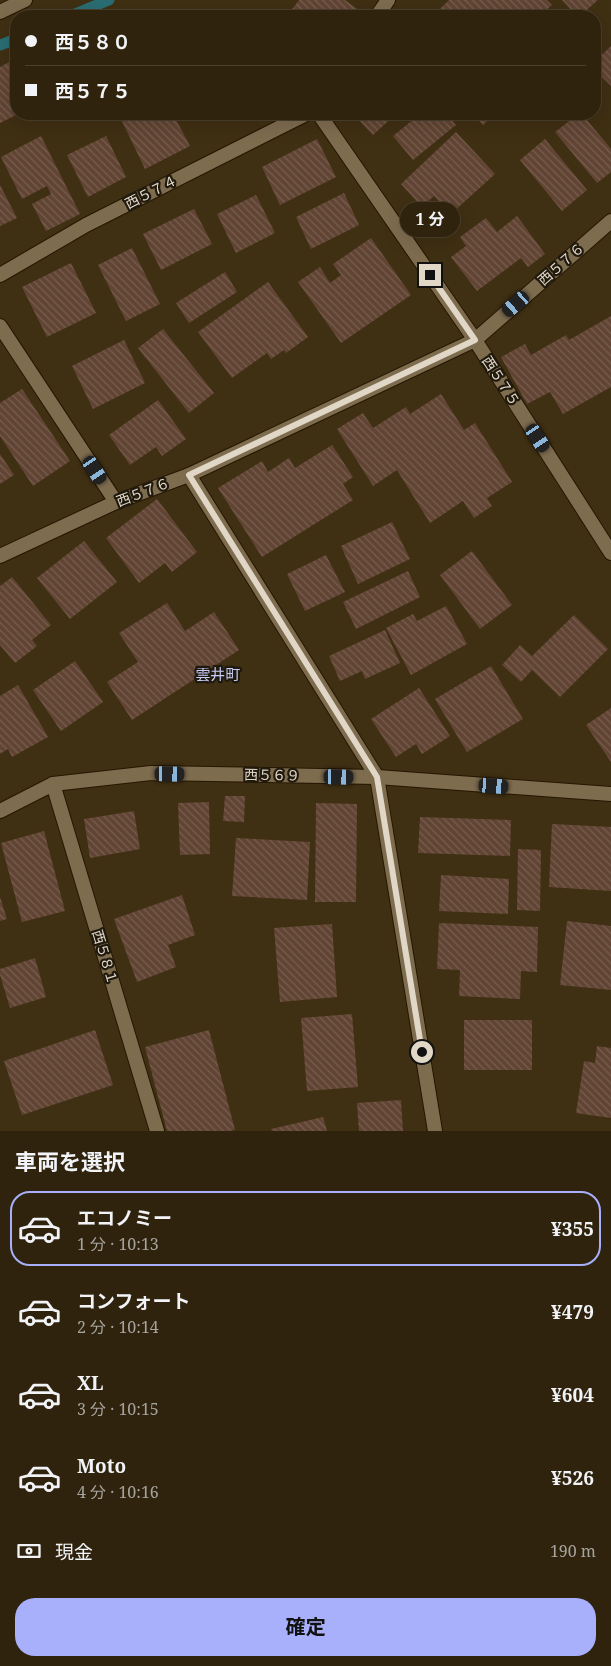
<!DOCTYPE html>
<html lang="ja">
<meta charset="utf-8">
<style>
body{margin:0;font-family:"Noto Serif","Noto Sans JP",serif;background:#3b2f1c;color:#f1f3f6;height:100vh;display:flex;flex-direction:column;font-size:19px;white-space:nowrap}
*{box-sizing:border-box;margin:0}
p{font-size:16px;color:#a7a49e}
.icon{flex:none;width:28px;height:28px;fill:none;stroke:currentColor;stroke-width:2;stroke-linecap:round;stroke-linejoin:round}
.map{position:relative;height:1131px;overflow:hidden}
.drawer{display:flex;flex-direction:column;background:#2f230e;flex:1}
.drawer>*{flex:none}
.guide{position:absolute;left:10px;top:10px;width:591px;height:110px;border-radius:20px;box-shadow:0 5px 20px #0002,0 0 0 1px #4a402e;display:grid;align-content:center;height:110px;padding:0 15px;background:#2f230e}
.end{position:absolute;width:22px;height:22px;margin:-11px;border:6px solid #e1d7c7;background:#111;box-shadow:0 0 0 2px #111}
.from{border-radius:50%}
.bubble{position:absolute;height:35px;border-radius:18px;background:#2f230e;box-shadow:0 5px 20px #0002,0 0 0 1px #4a402e;font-size:16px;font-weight:700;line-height:35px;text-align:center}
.car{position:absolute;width:15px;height:30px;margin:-15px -8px;border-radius:6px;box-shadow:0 0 4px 1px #0007;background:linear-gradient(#222 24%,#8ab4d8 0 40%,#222 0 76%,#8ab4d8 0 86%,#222 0)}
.guide b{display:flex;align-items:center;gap:18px;height:48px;font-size:19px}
.guide b+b{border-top:1px solid #4a402e}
.guide i{width:12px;height:12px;background:#f1f3f6}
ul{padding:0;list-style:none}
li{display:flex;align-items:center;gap:15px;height:75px;margin:0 10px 8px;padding:0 5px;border:2px solid transparent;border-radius:20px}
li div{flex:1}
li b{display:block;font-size:19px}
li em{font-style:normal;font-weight:700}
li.selected{border-color:#a8b0fc}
li>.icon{width:45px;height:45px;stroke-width:1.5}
h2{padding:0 15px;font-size:22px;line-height:60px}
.pay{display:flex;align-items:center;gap:12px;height:55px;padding:0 15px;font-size:19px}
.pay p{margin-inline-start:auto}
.button{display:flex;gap:10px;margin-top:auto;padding:10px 15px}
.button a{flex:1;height:58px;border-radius:20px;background:#a8b0fc;color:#111;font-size:20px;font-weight:700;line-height:58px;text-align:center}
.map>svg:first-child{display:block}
</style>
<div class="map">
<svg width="611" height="1131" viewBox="0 0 611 1131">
<defs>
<pattern id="building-back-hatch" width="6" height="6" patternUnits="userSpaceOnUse" patternTransform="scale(1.25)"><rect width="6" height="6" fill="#614433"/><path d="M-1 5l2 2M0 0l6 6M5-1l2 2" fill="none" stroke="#775e4f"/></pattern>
</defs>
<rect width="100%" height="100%" fill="#3f2f13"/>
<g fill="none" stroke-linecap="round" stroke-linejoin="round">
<g stroke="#296d72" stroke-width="11">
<polyline points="70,16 109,0"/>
<polyline points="0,45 16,39"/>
</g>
</g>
<g fill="url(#building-back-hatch)">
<polygon points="299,0 345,0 360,11 356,16 296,16 290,12"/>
<polygon points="449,0 547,0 552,5 540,16 447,16 440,9"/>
<polygon points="562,0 598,0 580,16 577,16"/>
<polygon points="611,46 611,86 595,70 595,61"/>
<polygon points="11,61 16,72 16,115 0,123 0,67"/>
<polygon points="127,114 173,114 190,146 145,169 120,117"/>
<polygon points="353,114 396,114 373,135"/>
<polygon points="420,114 446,114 456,125 413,160 393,136"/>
<polygon points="473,114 495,114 483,125"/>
<polygon points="578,114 582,114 611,149 611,172 597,183 555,132"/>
<polygon points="456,132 495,174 451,214 434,196 422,207 401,184"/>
<polygon points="41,136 80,214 46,231 32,204 51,194 47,186 22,199 1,157"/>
<polygon points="106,136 126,177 88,197 67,155"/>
<polygon points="317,139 336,177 280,205 262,167"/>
<polygon points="545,139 587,190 562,211 520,160"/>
<polygon points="0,185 17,218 0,226"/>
<polygon points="344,193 359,225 311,249 296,217"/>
<polygon points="256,195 275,233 236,253 217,214"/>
<polygon points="194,209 212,244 161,270 143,234"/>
<polygon points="517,216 545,254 528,267 521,258 477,291 451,257 466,246 460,237 486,218 497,232"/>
<polygon points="371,238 411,295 341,343 298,282 320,267 330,283 341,275 333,264"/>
<polygon points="132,248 160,304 126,321 98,265"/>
<polygon points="71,263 96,313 47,337 22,287"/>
<polygon points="225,272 237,292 189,323 176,303"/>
<polygon points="268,282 308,337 286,353 284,350 271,359 267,353 232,378 198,332"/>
<polygon points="611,316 611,387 563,414 550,392 527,404 501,357 525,344 531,355 566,335 569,340"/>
<polygon points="163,329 214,393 189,413 138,348"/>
<polygon points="124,340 145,383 93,409 72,366"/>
<polygon points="22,389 70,461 33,486 0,436 0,403"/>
<polygon points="441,394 464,430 475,423 512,482 487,498 492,506 474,518 463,501 430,523 397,470 373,486 337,429 363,413 373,428 406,407 410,414"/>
<polygon points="158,400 186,439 162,456 156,447 130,465 109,435"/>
<polygon points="332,445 353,477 343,484 353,500 262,557 218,488 262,461 268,472 289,458 295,468"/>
<polygon points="0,454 14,475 0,484"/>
<polygon points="157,499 197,552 172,572 165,563 139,583 106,538"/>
<polygon points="392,522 410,559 358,584 341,546"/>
<polygon points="84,541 117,582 70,619 37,578"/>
<polygon points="472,551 512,605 480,629 440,575"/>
<polygon points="326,555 345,592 305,611 287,574"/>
<polygon points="408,571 420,597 356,629 343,602"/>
<polygon points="12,577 51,625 32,640 37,646 15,663 0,645 0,586"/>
<polygon points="167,603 185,631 214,612 239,650 132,720 107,682 138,662 119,633"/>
<polygon points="446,606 467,644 411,675 386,628 413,614 417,621"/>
<polygon points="574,615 608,649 560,697 532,670 521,682 502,665 520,645 532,656"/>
<polygon points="385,630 400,663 365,679 362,671 340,681 329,656"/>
<polygon points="75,661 103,702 61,731 33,690"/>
<polygon points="491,666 523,719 467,752 435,699"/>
<polygon points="18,685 48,737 12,757 8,749 0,754 0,696"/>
<polygon points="419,688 450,736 422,754 416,744 396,757 371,719"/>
<polygon points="611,708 611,762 586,725"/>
<polygon points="225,796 245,796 244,822 223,821"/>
<polygon points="209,802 210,854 180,855 178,803"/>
<polygon points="316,803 357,804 356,902 315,902"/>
<polygon points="134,811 140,849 90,858 84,819"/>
<polygon points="420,817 511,820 510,856 418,853"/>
<polygon points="552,824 611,827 611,891 549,887"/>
<polygon points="44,831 65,911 22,922 1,843"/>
<polygon points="236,838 310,842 307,900 232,896"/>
<polygon points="518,849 541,850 540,911 517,910"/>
<polygon points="441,875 509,879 508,914 439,911"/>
<polygon points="182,895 195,935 168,945 176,967 137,982 114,919"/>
<polygon points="0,897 7,919 0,921"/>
<polygon points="567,921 611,926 611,990 560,985"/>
<polygon points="439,923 538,927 537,972 521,971 520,999 459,996 460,970 437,969"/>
<polygon points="332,924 337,997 280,1002 274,928"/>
<polygon points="35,958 46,997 10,1008 0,975 0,969"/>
<polygon points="352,1014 358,1087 307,1091 301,1018"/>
<rect x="464" y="1020" width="68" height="50"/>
<polygon points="95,1030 113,1085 22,1115 4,1061"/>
<polygon points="209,1030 235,1130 230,1131 167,1131 145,1047"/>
<polygon points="597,1046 611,1048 611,1118 576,1113 584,1061 595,1063"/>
<polygon points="401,1100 403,1131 359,1131 357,1103"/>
<polygon points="323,1117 327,1131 272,1131 271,1129"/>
</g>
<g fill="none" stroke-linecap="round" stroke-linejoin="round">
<defs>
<g id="minor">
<polyline points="0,12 25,0"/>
<polyline points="377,16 388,0"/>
<polyline points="319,114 475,340 611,553"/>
<polyline points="0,275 86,225 306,114"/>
<polyline points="0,326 116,502"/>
<polyline points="189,475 377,777 435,1131"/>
<polyline points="0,556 116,502 189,475 475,340 611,221"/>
<polyline points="53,784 157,1131"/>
<polyline points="0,811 53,784 151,773 377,777 611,794"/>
</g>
</defs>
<use href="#minor" stroke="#251700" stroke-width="16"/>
<use href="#minor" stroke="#7e6c4f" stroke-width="14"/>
</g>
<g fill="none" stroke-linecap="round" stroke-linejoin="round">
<polyline stroke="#e1d7c7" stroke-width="6" points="422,1052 377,777 189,475 475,340 430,275"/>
</g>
<g text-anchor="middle" stroke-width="4.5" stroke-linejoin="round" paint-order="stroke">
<g font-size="14" fill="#e1d7c7" stroke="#20190d">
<text transform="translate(151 192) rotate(-27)" y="5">西５７４</text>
<text transform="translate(561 264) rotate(-41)" y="5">西５７６</text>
<text transform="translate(501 381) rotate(57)" y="5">西５７５</text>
<text transform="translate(143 492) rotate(-21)" y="5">西５７６</text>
<text transform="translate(272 775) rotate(1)" y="5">西５６９</text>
<text transform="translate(105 957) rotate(73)" y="5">西５８１</text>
</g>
<g font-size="15" fill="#c6ccf7" stroke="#20190d">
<text x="218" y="680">雲井町</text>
</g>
</g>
</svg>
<i class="end from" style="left:422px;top:1052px"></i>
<i class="end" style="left:430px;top:275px"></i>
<div class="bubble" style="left:400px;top:202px;width:60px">1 分</div>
<i class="car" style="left:516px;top:304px;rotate:229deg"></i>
<i class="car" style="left:538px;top:438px;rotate:147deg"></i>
<i class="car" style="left:95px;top:470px;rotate:147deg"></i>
<i class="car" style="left:170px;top:774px;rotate:91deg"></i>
<i class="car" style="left:339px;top:777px;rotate:91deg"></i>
<i class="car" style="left:494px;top:786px;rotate:94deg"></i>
<div class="guide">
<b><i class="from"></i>西５８０</b>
<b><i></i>西５７５</b>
</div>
</div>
<section class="drawer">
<h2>車両を選択</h2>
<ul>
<li class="selected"><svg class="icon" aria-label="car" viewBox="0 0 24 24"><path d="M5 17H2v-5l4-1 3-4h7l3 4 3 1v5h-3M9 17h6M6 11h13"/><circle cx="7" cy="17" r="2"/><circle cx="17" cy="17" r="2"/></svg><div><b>エコノミー</b><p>1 分 · 10:13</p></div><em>¥355</em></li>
<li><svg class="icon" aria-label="car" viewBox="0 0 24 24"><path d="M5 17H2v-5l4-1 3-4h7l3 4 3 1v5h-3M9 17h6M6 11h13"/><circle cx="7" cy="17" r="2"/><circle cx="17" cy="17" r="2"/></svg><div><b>コンフォート</b><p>2 分 · 10:14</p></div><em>¥479</em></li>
<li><svg class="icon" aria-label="car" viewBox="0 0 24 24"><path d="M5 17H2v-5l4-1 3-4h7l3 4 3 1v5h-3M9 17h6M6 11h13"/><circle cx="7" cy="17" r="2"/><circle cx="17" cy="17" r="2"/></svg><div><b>XL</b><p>3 分 · 10:15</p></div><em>¥604</em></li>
<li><svg class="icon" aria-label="car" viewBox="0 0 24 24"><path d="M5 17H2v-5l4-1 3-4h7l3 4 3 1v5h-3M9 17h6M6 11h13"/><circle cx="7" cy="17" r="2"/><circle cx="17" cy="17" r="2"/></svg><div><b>Moto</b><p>4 分 · 10:16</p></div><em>¥526</em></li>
</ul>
<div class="pay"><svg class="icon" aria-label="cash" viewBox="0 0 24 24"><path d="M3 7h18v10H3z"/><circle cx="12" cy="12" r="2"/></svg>現金<p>190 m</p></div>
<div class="button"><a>確定</a></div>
</section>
